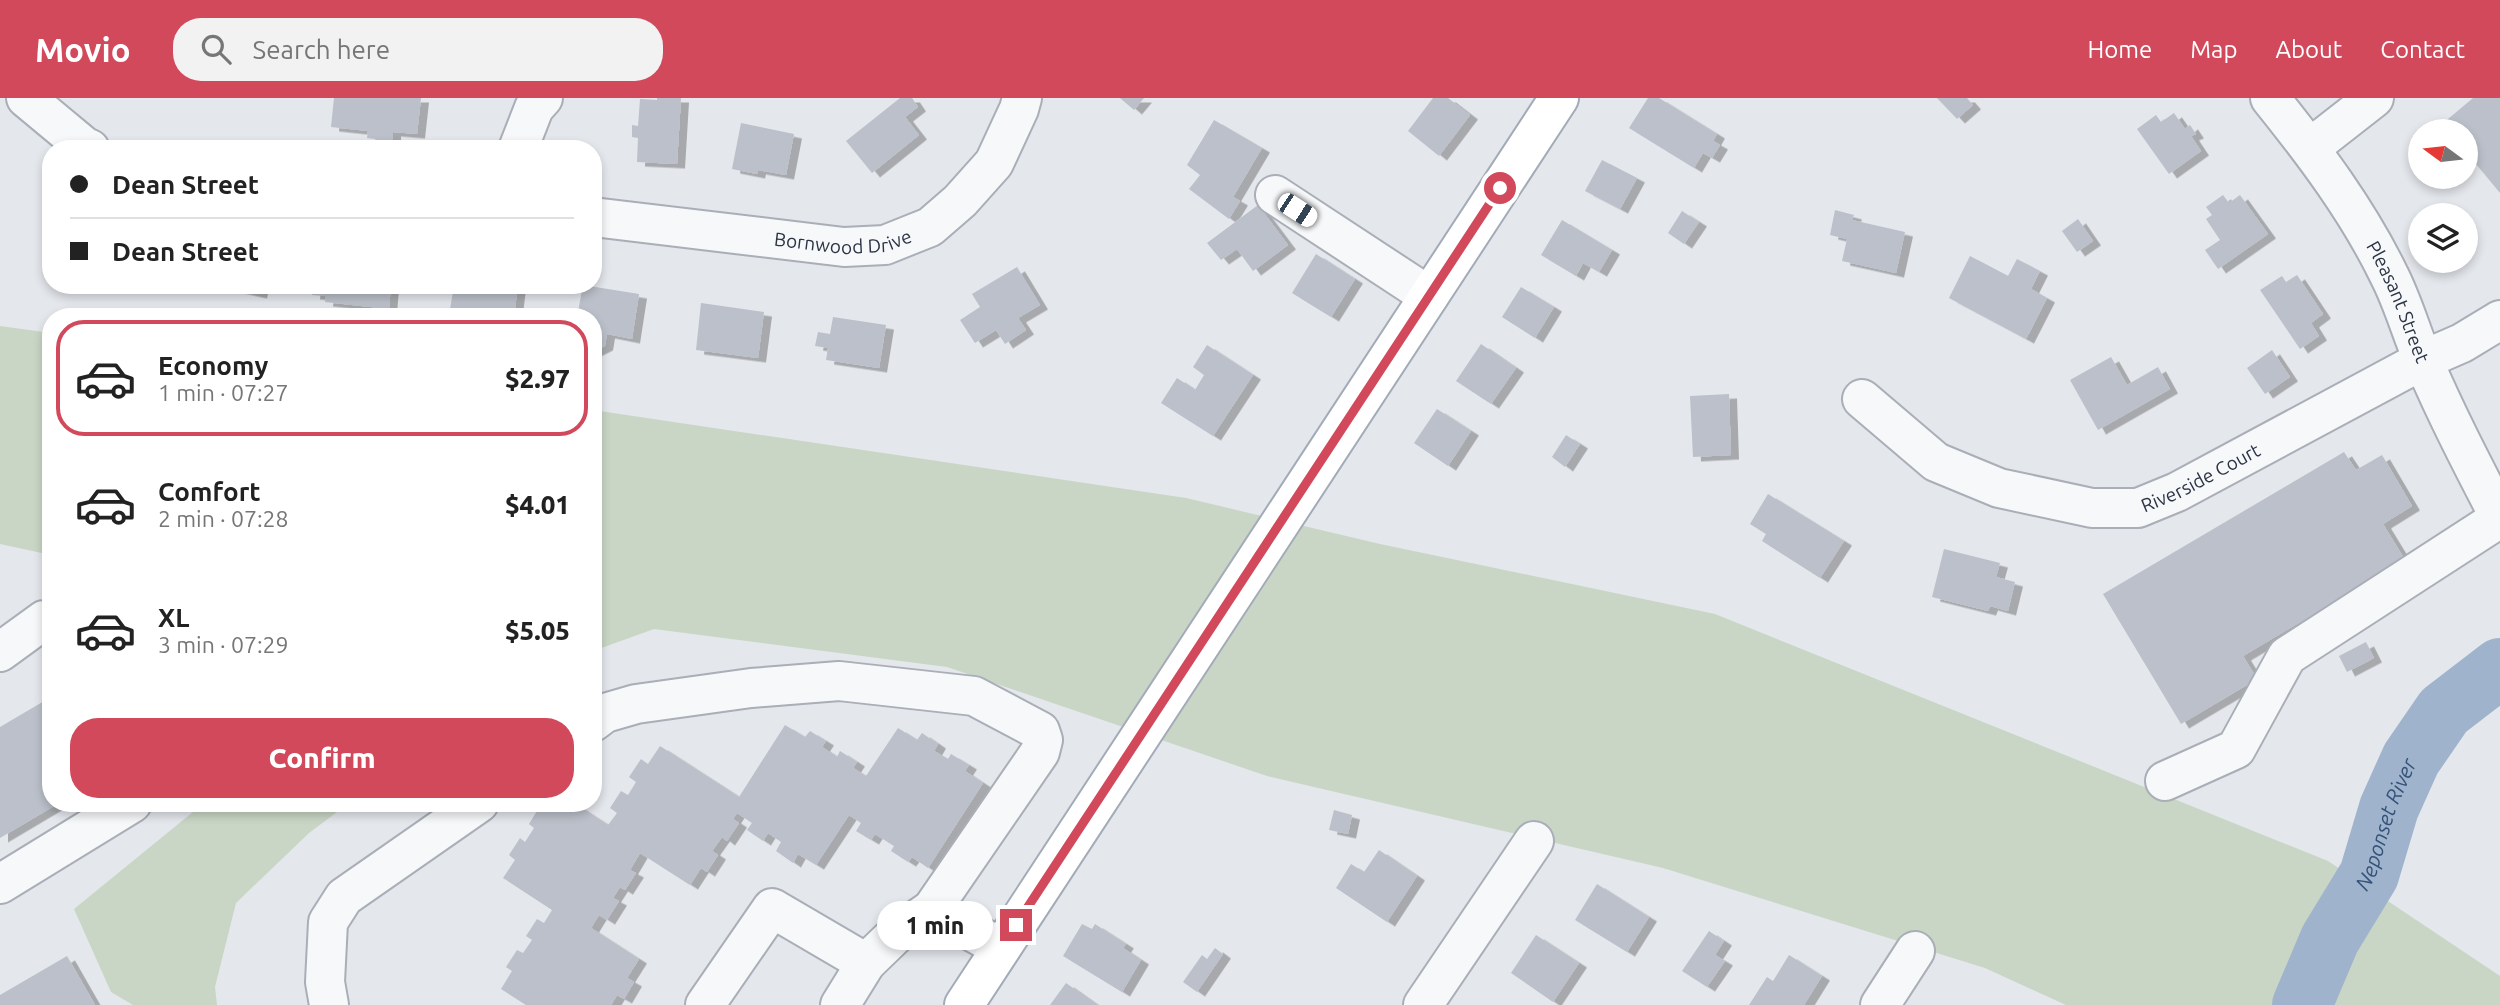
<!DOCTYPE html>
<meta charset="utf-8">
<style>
body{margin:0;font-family:Ubuntu,sans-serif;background:#f2f2f2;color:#222;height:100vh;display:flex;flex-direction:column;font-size:26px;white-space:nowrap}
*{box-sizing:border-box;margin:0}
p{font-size:23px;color:#767676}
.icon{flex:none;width:38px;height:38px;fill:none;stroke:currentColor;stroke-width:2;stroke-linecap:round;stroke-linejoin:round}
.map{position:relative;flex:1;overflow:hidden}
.side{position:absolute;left:42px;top:210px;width:560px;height:504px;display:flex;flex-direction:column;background:#fff;border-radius:28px;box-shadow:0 4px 10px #0003}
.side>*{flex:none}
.hud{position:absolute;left:42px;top:42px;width:560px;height:154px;border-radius:28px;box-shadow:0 4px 10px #0003;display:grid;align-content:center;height:154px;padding:0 28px;background:#fff}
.needle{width:46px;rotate:285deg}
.fabs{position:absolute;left:2408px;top:21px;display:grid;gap:14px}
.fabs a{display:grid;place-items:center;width:70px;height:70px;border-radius:50%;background:#fff;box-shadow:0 4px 10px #0003;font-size:35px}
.end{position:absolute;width:32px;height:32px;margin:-16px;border:9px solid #d1495b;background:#fff;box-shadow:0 0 0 4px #fff}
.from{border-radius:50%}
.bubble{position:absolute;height:49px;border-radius:24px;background:#fff;box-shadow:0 4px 10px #0003;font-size:23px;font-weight:800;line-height:49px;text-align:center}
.car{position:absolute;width:21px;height:42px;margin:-21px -10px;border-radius:9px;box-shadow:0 0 5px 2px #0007;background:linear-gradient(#fff 24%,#345 0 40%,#fff 0 76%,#345 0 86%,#fff 0)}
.hud b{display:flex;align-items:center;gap:24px;height:66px;font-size:26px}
.hud b+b{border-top:2px solid #e0e0e0}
.hud i{width:18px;height:18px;background:#222}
ul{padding:12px 0 0;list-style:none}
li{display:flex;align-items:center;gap:21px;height:116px;margin:0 14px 10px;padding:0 14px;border:4px solid transparent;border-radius:28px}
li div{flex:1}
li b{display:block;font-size:26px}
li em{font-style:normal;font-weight:800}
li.selected{border-color:#d1495b}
li>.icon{width:63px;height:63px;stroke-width:1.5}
.cta{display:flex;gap:14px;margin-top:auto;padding:14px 28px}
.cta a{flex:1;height:80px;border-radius:28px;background:#d1495b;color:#fff;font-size:28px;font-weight:800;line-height:80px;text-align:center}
header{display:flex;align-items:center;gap:42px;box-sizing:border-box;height:98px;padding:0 35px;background:#d1495b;color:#fff}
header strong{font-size:33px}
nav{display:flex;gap:38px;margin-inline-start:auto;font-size:24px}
.search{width:490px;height:63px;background:#f2f2f2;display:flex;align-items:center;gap:18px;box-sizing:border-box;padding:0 24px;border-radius:28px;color:#767676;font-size:26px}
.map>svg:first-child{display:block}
</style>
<header>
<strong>Movio</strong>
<div class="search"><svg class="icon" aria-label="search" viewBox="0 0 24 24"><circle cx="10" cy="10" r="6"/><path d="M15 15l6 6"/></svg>Search here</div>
<nav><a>Home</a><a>Map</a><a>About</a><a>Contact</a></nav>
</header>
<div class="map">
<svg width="2500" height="907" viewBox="0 0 2500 907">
<defs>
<filter id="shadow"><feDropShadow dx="8" dy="4.5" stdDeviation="0" flood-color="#0004"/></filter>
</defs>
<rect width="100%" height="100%" fill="#e4e7ec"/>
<g fill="#c9d6c5">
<polygon points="0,228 51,235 51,457 0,446"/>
<polygon points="593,312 1186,400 1380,446 1715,516 2328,763 2500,878 2500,907 2066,907 1985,870 1663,770 1267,678 947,569 654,531 593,553"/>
<polygon points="204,705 349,705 309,735 236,805 215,889 217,907 133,907 111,894 74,811"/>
</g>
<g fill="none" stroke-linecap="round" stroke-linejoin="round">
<path stroke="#9fb4cc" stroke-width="60" id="s1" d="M2302,907L2330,841L2369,777L2389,710L2411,661L2444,613L2500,570"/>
</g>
<g fill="#bbc0ca" filter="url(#shadow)">
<polygon points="334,0 421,0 417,36 393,34 393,43 367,40 368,33 331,29"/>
<polygon points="657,0 681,0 677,66 637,64 638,40 632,39 632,27 638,28 640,1 657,2"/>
<polygon points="900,0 912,0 918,9 905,19 919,37 872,75 846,43"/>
<polygon points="1120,0 1144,0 1134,12"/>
<polygon points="1433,0 1448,0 1470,17 1439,58 1408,33"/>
<polygon points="1648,0 1659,0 1717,36 1713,43 1720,47 1712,60 1703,55 1694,70 1629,30"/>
<polygon points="1937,0 1967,0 1973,7 1957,21"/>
<polygon points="2473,0 2500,0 2500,95 2466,54 2466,33 2448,33 2442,26"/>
<polygon points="2174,15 2185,31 2190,27 2196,36 2191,38 2201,53 2169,76 2137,31 2156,17 2161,24"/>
<polygon points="1214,22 1262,50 1233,99 1240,103 1229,121 1189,91 1200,77 1187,67"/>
<polygon points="741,25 794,36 786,77 758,72 757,76 732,71"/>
<polygon points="1602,62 1637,80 1620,111 1585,93"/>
<polygon points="2223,97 2229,105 2240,97 2268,136 2218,171 2205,152 2220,142 2206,121 2212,117 2206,109"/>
<polygon points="1258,107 1288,147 1253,173 1237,151 1221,162 1207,145"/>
<polygon points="1835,112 1854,117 1852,122 1905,134 1896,175 1842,163 1847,141 1830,137"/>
<polygon points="1682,113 1699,124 1684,146 1668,135"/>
<polygon points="2078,121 2093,143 2077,154 2062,133"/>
<polygon points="1562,122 1612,152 1599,174 1583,165 1576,178 1541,157"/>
<polygon points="1316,156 1355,181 1331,219 1292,195"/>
<polygon points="1970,158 2008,178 2017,161 2040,173 2031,191 2047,200 2026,241 1949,200"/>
<polygon points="1017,169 1040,207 1018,220 1026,232 1005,246 996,232 975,245 960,222 980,209 972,196"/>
<polygon points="2297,177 2323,216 2311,225 2319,238 2300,251 2260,192 2282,178 2286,184"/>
<polygon points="218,187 261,187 259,196"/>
<polygon points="313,187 391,187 389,211 325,204 326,198 312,197"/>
<polygon points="454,187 518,187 514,219 449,218"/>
<polygon points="583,187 639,196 632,241 607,236 605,248 593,254 593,219 577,219"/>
<polygon points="1521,189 1554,209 1535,240 1502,219"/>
<polygon points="701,205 764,214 758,260 696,252"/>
<polygon points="833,219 886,227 879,270 826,262 828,250 815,248 818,234 830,236"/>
<polygon points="1481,246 1516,270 1491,306 1456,283"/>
<polygon points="1207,247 1253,277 1213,338 1161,305 1177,280 1195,292 1204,277 1193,269"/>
<polygon points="2272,252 2290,279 2265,296 2247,270"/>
<polygon points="2111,259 2127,287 2158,269 2170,291 2098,332 2070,282"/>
<polygon points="1729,296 1731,357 1693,359 1690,298"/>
<polygon points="1437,311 1471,333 1448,368 1414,345"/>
<polygon points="1566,337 1580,346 1565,369 1552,359"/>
<polygon points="2344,354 2356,372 2382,357 2412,408 2383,426 2405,462 2243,558 2257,581 2181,626 2103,496"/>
<polygon points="1768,396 1844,443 1820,480 1762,443 1766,436 1750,426"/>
<polygon points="1944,451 2000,465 1996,479 2015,484 2008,513 1990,508 1988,513 1932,499"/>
<polygon points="2366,544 2374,560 2347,574 2339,558"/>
<polygon points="51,599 51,705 59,705 0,740 0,629"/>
<polygon points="785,627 805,639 810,633 826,643 822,649 837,659 840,653 857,664 853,670 866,678 898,630 917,642 922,635 938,646 934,653 948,661 951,656 969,667 965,673 983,685 928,770 912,759 908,764 891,753 894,748 875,736 871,742 856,733 861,725 849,717 816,767 798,756 793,765 776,753 781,744 768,735 763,743 747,732 752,725 737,715 733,721 739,725 727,743 722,739 712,753 718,757 707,774 701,770 690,787 640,755 630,772 636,775 625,792 620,789 613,800 619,803 607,822 599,817 591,830 639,861 627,880 634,884 624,901 617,897 611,907 526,907 501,891 512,873 506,869 517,852 523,855 532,842 526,838 537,821 544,825 552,812 503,780 515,762 509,757 520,740 525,744 534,730 529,726 540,708 547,713 552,705 574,705 608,727 617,715 610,710 621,693 628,697 636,684 629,679 641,661 648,666 660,648 739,699"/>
<polygon points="1334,712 1352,717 1348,736 1329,732"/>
<polygon points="1379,752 1417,778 1387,824 1336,790 1351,766 1364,774"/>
<polygon points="1597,786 1649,819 1627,854 1575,822"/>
<polygon points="1082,826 1092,831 1095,826 1126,846 1123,850 1141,862 1122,894 1063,858"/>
<polygon points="1709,833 1724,843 1715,857 1725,863 1707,889 1682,873"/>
<polygon points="1536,837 1579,865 1553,904 1511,875"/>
<polygon points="1215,850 1223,856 1197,894 1183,884 1202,857 1207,861"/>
<polygon points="1789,857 1822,878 1804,907 1749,907 1767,879 1773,883"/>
<polygon points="67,858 95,907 0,907 0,897"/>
<polygon points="1066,885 1097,907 1050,907"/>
</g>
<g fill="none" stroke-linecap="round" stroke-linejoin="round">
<defs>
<g id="minor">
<polyline points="26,0 85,49 90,51"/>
<path id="s2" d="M2270,0C2315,56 2358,113 2389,177C2403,204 2411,234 2423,262C2446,316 2473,368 2500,420"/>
<polyline points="2310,50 2374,0"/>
<polyline points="518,51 534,10 543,0"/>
<polyline points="1275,97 1429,198"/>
<path id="s3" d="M593,119L844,149L885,147L930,129L960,103L994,65L1019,11L1022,0"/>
<path id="s4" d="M1862,301L1936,364L1999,390L2092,410H2138L2177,394L2423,262L2462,245L2500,222"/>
<polyline points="0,554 44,522"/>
<polyline points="593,624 605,615 636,606 751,590 839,583 974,598 1040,633 1043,642 1040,654 932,811 896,836 866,865 840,907"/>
<polyline points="2165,683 2236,651 2287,558 2500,420"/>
<polyline points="0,786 132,705"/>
<polyline points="932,811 1001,850"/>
<polyline points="329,907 325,884 328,824 344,799 479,705"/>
<polyline points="705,907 772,810 866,865"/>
<polyline points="1423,907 1534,743"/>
<polyline points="1880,907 1915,853"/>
</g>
<polyline id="major" points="964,907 1559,0"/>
</defs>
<use href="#minor" stroke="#a9aeb7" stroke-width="42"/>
<use href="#major" stroke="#a3abb8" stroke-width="42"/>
<use href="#minor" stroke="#f7f8fa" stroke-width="38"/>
<use href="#major" stroke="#fff" stroke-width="38"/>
</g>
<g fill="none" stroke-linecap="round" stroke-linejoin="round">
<polyline stroke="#d1495b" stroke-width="9" points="1016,827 1500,90"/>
</g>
<g text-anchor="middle" stroke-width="6" stroke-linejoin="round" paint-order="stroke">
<g font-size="19" fill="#2b3445" stroke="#f4f6f9">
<text dy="7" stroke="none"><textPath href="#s3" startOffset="252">Bornwood Drive</textPath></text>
<text dy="7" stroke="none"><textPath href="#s2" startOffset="242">Pleasant Street</textPath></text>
<text dy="7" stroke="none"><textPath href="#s4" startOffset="376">Riverside Court</textPath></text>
</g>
<g font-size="21" font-style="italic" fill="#34527a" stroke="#f4f6f9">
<text dy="7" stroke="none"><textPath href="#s1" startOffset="200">Neponset River</textPath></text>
</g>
</g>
</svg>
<div class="fabs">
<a><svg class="needle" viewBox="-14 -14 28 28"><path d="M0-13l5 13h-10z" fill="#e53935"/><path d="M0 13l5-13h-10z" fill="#767676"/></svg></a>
<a><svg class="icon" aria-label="layers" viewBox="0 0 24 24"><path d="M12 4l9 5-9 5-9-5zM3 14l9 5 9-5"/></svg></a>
</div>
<i class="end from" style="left:1500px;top:90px"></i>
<i class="end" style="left:1016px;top:827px"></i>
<div class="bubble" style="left:877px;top:803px;width:116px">1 min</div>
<i class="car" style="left:1297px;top:112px;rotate:123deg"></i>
<div class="hud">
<b><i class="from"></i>Dean Street</b>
<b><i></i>Dean Street</b>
</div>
<section class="side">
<ul>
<li class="selected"><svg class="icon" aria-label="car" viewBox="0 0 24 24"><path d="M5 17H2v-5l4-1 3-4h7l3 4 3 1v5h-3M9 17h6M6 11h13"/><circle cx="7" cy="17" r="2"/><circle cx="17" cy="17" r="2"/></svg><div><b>Economy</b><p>1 min · 07:27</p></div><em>$2.97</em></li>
<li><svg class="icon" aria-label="car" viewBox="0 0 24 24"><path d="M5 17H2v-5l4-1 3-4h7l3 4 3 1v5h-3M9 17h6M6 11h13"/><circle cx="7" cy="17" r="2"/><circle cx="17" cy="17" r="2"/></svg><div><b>Comfort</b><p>2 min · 07:28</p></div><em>$4.01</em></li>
<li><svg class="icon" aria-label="car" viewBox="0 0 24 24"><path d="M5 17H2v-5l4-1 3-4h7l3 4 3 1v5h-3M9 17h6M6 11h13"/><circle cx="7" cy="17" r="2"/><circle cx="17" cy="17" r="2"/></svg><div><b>XL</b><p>3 min · 07:29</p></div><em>$5.05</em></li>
</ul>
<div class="cta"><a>Confirm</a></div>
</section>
</div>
